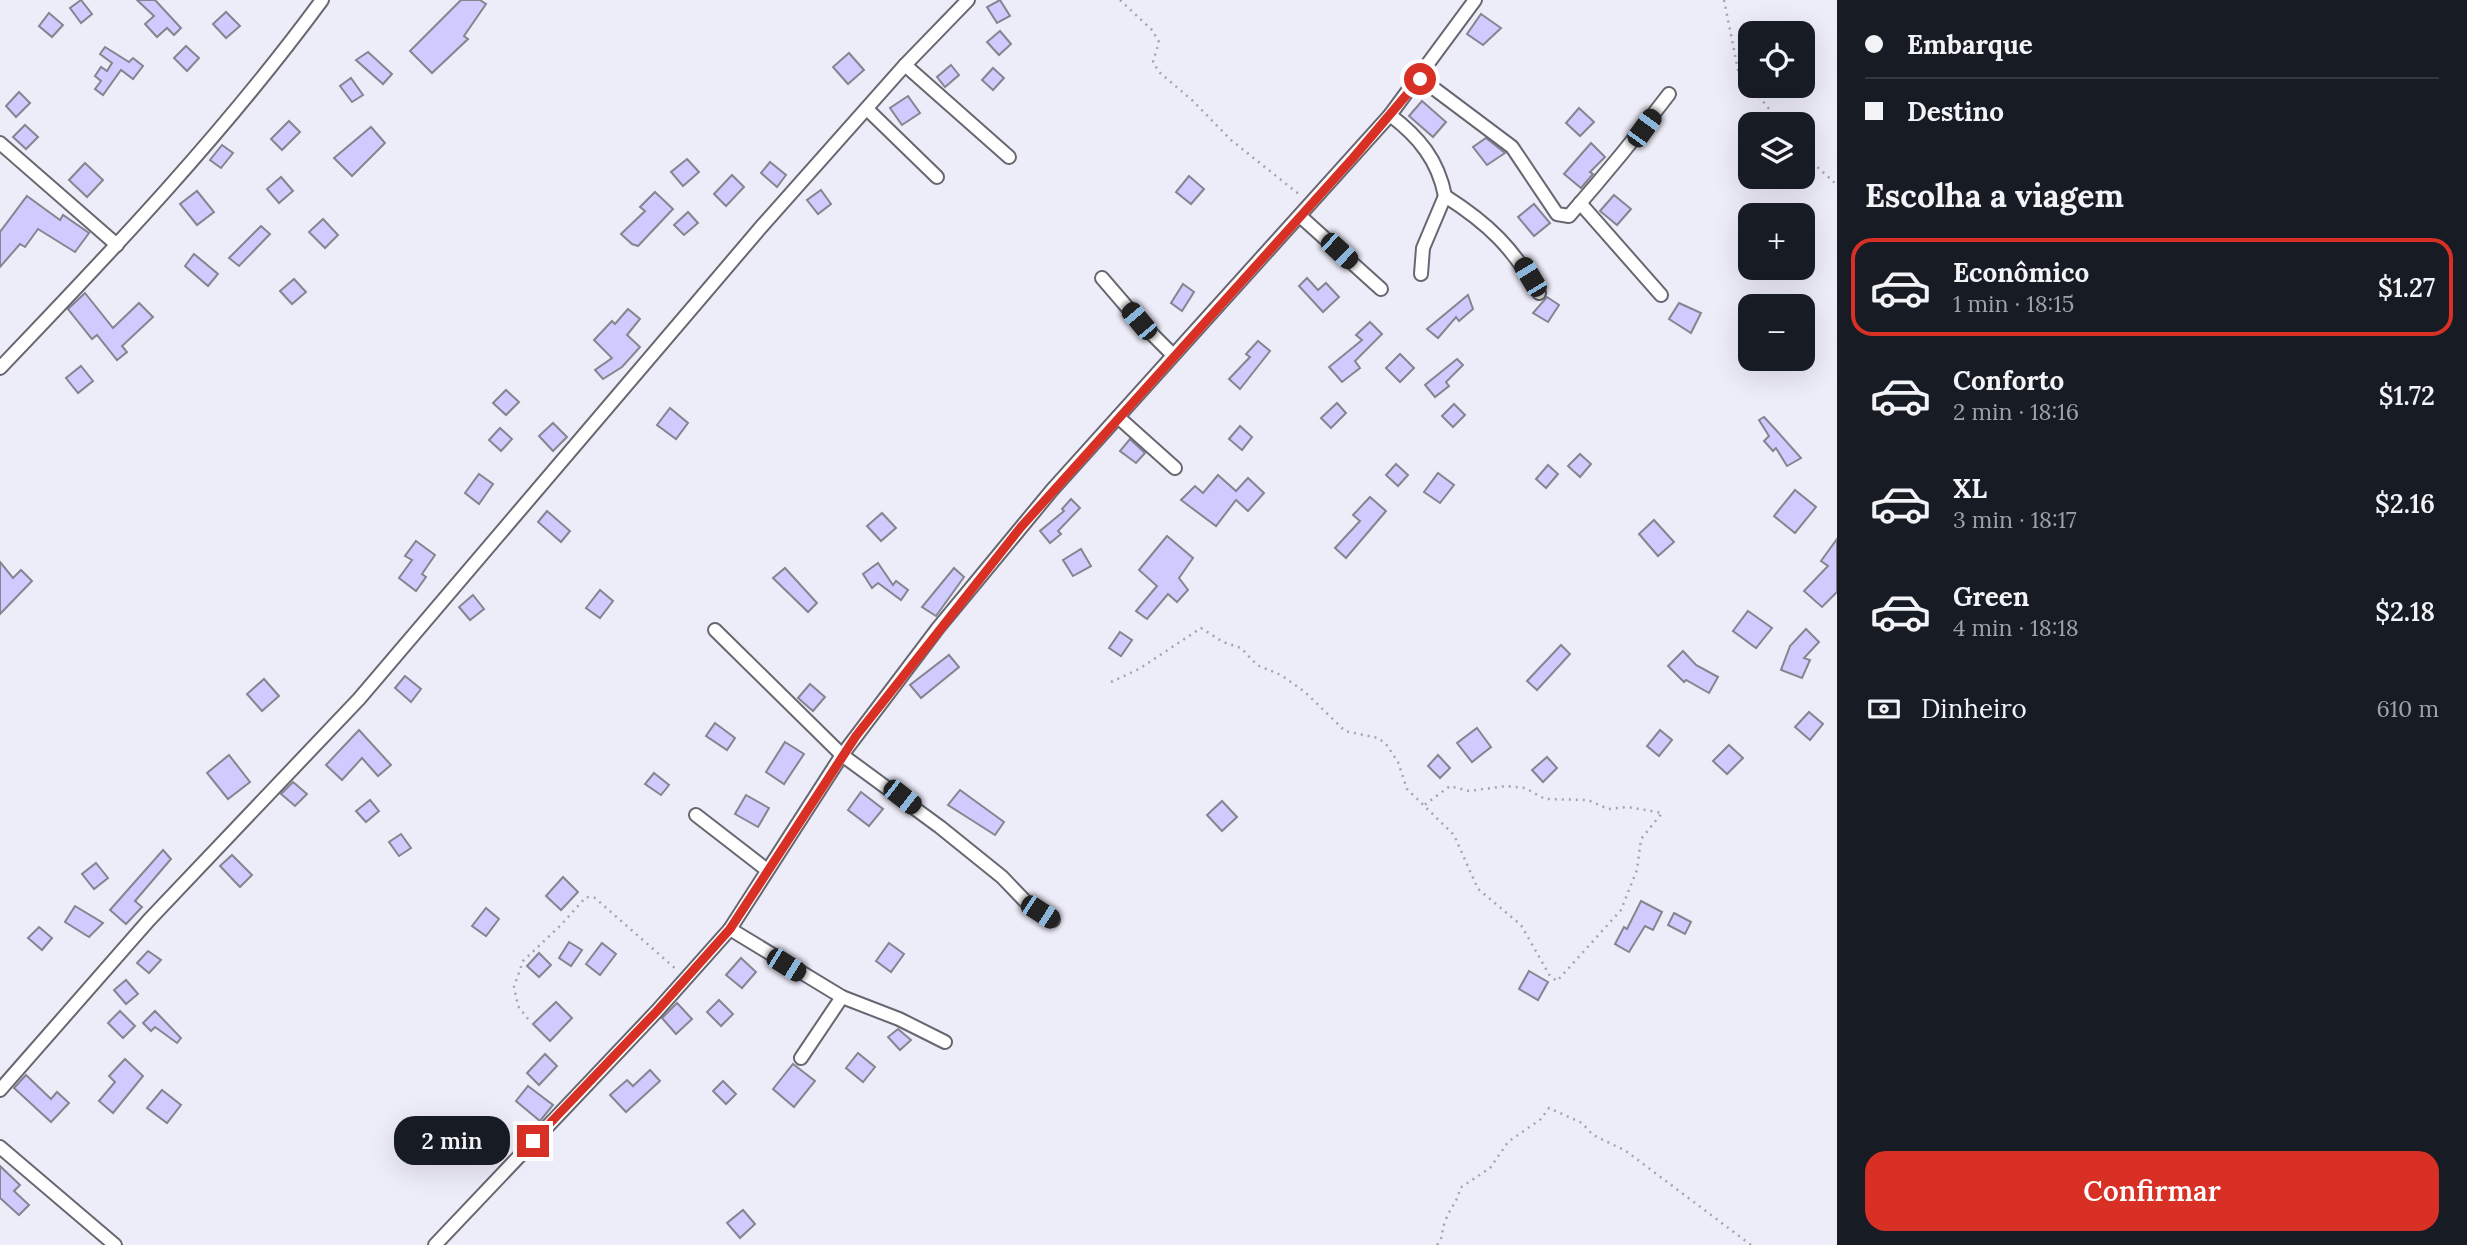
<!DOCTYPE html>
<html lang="pt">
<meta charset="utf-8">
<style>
body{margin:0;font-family:Lora,serif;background:#242831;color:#f1f3f6;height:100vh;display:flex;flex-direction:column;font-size:26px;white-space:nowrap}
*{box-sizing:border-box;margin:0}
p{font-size:23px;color:#9ea1a6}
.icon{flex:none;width:38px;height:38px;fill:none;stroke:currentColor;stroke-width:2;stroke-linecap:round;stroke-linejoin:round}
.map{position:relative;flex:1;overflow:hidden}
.panel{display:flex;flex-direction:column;background:#171b24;width:630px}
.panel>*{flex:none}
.guide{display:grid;align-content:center;height:154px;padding:0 28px;background:#171b24}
.buttons{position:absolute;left:1738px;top:21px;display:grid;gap:14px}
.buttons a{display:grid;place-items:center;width:77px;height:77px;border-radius:14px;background:#171b24;box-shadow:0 7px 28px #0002;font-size:35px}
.end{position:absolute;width:32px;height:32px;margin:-16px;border:9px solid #d93025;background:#fff;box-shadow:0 0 0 4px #fff}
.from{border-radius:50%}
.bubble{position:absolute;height:49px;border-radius:21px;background:#171b24;box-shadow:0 7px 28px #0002;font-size:23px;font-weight:600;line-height:49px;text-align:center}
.car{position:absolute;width:21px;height:42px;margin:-21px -10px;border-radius:9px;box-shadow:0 0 5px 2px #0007;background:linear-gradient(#222 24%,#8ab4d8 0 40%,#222 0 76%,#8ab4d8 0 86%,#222 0)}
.guide b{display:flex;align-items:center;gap:24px;height:66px;font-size:26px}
.guide b+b{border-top:2px solid #363941}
.guide i{width:18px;height:18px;background:#f1f3f6}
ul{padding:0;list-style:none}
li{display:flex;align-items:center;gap:21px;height:98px;margin:0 14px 10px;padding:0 14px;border:4px solid transparent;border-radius:21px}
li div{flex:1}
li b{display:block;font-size:26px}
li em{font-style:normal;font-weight:600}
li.current{border-color:#d93025}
li>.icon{width:63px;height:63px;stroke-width:1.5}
h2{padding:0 28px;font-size:32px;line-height:84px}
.pay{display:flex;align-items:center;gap:18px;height:77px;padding:0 28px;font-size:26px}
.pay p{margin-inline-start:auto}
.button{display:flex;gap:14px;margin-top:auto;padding:14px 28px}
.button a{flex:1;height:80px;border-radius:21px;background:#d93025;color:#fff;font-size:28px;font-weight:600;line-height:80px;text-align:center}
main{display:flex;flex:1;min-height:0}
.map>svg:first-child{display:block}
</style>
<main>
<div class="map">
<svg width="1837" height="1245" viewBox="0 0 1837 1245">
<rect width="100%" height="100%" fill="#edecf9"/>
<g fill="#d0cbfe" stroke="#85848f" stroke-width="2">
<polygon points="81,0 92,14 81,23 70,8"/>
<polygon points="137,0 155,0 181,28 174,35 167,28 157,37 145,24 154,16"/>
<polygon points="461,0 480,0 486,4 464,36 468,39 432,73 410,51"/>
<polygon points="1000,0 1010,16 997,23 987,7"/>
<polygon points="226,12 240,26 226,38 213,24"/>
<polygon points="49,13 63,25 52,37 39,26"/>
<polygon points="1481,14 1501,28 1483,45 1467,34"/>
<polygon points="1000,31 1011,44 999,55 987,42"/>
<polygon points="186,46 199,58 187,71 174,58"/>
<polygon points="105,47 129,62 133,58 143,66 133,79 121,70 103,95 95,89 101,81 95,76 101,67 107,71 112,63 100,54"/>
<polygon points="368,52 392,74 383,84 356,60"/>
<polygon points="849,53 864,70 848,84 833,67"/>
<polygon points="951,65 959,75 945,87 937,77"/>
<polygon points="993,68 1004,78 993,90 982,80"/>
<polygon points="351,78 363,95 352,102 340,86"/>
<polygon points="19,92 30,103 16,117 6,106"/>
<polygon points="908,96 920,113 902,125 890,108"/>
<polygon points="1422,101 1446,122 1433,137 1409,116"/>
<polygon points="1579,108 1594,122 1580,136 1566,123"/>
<polygon points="289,121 300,132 282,150 271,139"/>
<polygon points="25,125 38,137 26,149 13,137"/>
<polygon points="371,127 385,143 352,176 334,158"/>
<polygon points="1486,138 1505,153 1487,165 1473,147"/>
<polygon points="1591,143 1605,157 1590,172 1593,174 1581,188 1564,174"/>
<polygon points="222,145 233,153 221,168 210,160"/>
<polygon points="687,159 699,172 683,186 671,172"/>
<polygon points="770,162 786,175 777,187 761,173"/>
<polygon points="85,163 103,180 87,197 69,180"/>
<polygon points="732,175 744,187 726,206 714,194"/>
<polygon points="1189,176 1204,189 1191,204 1176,192"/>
<polygon points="281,177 293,191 279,203 267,189"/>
<polygon points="821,190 831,204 818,214 807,200"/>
<polygon points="197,191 214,212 197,225 180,204"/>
<polygon points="655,192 673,209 638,246 632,244 621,234 645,211 640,207"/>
<polygon points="1614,195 1631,209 1617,225 1600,211"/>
<polygon points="27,196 60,220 63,215 89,233 75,252 38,229 25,247 20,244 0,267 0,232"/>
<polygon points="1534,204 1550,223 1534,236 1518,217"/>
<polygon points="688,212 698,223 684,235 674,225"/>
<polygon points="323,219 338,235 325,248 309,232"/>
<polygon points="261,226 270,234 239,266 229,258"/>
<polygon points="194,254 218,274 208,286 185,266"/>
<polygon points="1307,278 1318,290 1326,283 1339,297 1323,312 1299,286"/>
<polygon points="294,279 306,292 292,304 280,291"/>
<polygon points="1183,284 1194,292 1182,311 1171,303"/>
<polygon points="85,293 113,328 139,303 153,317 122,346 127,352 117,360 97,335 92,339 68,309"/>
<polygon points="1468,295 1473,309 1459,321 1456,317 1438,338 1427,329"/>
<polygon points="1547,297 1559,305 1548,322 1533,313"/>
<polygon points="1679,303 1701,313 1691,333 1669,319"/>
<polygon points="628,309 640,319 627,335 640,347 622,367 603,379 595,370 612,358 594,340 612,321 615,324"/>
<polygon points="1370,322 1382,334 1355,361 1360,368 1342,382 1329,367 1362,340 1356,335"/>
<polygon points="1258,341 1270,351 1240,389 1229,379 1250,357 1246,354"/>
<polygon points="1400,354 1414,368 1400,382 1386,368"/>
<polygon points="1457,359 1463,365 1446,382 1449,386 1435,397 1425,385"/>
<polygon points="81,366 93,381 78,393 66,378"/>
<polygon points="506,390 519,402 506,415 493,403"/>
<polygon points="1337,403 1346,413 1331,428 1321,418"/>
<polygon points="1454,404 1465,415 1453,427 1442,416"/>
<polygon points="670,408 688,423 676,439 657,425"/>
<polygon points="1764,417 1776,430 1801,458 1787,466 1776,448 1773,451 1764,441 1769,436 1759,420"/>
<polygon points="553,423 567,437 553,451 539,436"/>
<polygon points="1240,426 1252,437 1242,450 1229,439"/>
<polygon points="500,428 512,439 501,451 489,440"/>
<polygon points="1130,439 1145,453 1136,463 1120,451"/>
<polygon points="1580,454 1591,464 1580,477 1568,466"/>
<polygon points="1396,464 1408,475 1398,486 1386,475"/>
<polygon points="1548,465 1558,474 1546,488 1536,479"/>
<polygon points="1438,473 1454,485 1440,503 1424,492"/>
<polygon points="479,474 493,484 479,504 465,493"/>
<polygon points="1218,475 1236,491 1248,478 1264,493 1248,511 1236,500 1216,526 1181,500 1195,486 1203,493"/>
<polygon points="1795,490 1816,507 1795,533 1774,516"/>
<polygon points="1370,497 1386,511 1346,558 1335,548 1360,521 1353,515"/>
<polygon points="1071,499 1080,508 1058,531 1061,534 1050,543 1040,531 1064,511 1062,509"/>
<polygon points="547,511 570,531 561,542 538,522"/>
<polygon points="882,513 896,528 881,541 867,526"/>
<polygon points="1654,520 1674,542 1658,556 1639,534"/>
<polygon points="1167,536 1193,558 1179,578 1188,590 1177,602 1168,594 1147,619 1136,611 1157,586 1139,570"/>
<polygon points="1837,539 1837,592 1822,607 1804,591 1828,566 1821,561"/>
<polygon points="416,541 435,555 422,574 426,577 416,591 399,578 412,560 405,556"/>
<polygon points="1081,549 1091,566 1073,576 1063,560"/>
<polygon points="0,562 13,578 21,570 32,581 0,614"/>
<polygon points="878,563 893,585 896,581 908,590 901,600 878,583 872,588 863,574"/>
<polygon points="785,568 817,603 808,612 773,578"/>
<polygon points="954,568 964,577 936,616 922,607"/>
<polygon points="600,590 613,601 600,618 586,608"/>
<polygon points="473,595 484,609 470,620 459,607"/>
<polygon points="1748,611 1772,628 1756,648 1733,631"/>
<polygon points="1806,629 1819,642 1804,658 1810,660 1802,678 1781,670 1790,646"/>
<polygon points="1120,632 1132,640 1121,656 1109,648"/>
<polygon points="1561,645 1570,654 1537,690 1527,681"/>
<polygon points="1683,651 1696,665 1718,677 1709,693 1686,680 1684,682 1668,666"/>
<polygon points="949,655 959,667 921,698 910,685"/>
<polygon points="405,676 421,689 411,702 395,688"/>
<polygon points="264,679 279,696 262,711 247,694"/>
<polygon points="810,684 825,697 813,711 798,698"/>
<polygon points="1809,712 1823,724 1810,740 1795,727"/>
<polygon points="715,723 735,738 727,750 706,736"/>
<polygon points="1477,728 1491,747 1472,762 1457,743"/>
<polygon points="359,730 391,765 378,776 362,758 342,780 326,765"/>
<polygon points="1660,730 1672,740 1659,756 1647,746"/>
<polygon points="785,742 804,754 784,784 766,772"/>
<polygon points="1729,745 1743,758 1727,774 1713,761"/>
<polygon points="229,755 250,782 228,799 207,773"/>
<polygon points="1438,755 1450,768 1440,778 1428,766"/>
<polygon points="1547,757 1557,768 1543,782 1532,770"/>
<polygon points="654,773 669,785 661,795 645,784"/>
<polygon points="293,782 307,794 295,806 281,794"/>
<polygon points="960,790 1004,822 995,835 948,805"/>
<polygon points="861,792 883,809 869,826 848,810"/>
<polygon points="746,795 769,808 758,827 735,814"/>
<polygon points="370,800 379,811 366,822 356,811"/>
<polygon points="1222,801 1237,817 1222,831 1207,815"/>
<polygon points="401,834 411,848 399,856 389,842"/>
<polygon points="163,850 171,859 135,901 142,907 126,924 110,910"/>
<polygon points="232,855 252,875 240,887 220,866"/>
<polygon points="96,863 108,878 94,889 82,874"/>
<polygon points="563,877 578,892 561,910 546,896"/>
<polygon points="1641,901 1662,912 1653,930 1645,926 1629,952 1615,944 1624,927 1627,929"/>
<polygon points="75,906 103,923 89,937 65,922"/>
<polygon points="486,908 499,919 486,936 472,926"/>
<polygon points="1674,913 1691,922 1685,934 1668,925"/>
<polygon points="39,927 52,938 42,950 28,938"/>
<polygon points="569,942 582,950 571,966 559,958"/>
<polygon points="602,943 616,954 600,975 586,964"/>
<polygon points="889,943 904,954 891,972 876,961"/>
<polygon points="148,951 161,960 149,973 137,963"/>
<polygon points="539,953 551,965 539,977 527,966"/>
<polygon points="741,958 756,972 742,988 726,975"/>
<polygon points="1529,971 1548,982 1538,1000 1519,989"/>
<polygon points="126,980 138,994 126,1004 114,990"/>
<polygon points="719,1000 733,1014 721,1026 707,1012"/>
<polygon points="556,1002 572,1018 550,1041 533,1024"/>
<polygon points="677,1003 692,1019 676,1034 662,1018"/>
<polygon points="120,1011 135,1026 123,1038 108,1023"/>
<polygon points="155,1011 181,1038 177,1043 155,1027 151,1031 143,1023"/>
<polygon points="898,1029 911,1040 900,1050 888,1037"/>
<polygon points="858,1053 875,1067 863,1082 846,1068"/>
<polygon points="545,1054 557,1066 539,1085 527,1073"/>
<polygon points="125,1059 143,1076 113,1113 99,1101 115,1082 109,1076"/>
<polygon points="793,1064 815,1081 794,1107 773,1089"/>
<polygon points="650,1070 660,1081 626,1112 610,1095 627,1080 633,1086"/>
<polygon points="26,1075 51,1099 57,1092 69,1103 51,1122 14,1088"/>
<polygon points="723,1081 736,1094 726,1104 713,1091"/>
<polygon points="528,1086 553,1105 540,1121 516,1101"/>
<polygon points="162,1090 181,1105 167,1123 147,1108"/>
<polygon points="0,1166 20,1185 14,1191 29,1205 19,1215 0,1198"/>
<polygon points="743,1210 755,1224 740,1238 727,1223"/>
</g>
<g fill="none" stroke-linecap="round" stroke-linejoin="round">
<defs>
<g id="street">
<polyline points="905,65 1009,157"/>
<path d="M1420,78L1512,147L1557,214L1569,216C1604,176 1637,136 1669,94"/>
<polyline points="867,109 937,177"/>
<path d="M1390,115C1419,137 1438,160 1445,196"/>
<polyline points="0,143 117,245"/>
<polyline points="1580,203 1661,295"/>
<polyline points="1300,216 1381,289"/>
<path d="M1421,274L1423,248L1445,196C1489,224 1513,248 1539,293"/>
<polyline points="1102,278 1139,321 1173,355"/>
<path d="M0,368C113,250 225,132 322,0"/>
<polyline points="1118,417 1175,468"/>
<polyline points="715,630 842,755 940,827 1002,877 1025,901 1053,920"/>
<polyline points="696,815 767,870"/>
<polyline points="730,929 842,997 899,1019 945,1042"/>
<polyline points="801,1058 842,997"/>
<polyline points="0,1090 149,920 359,699 762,226 905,65 968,0"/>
<polyline points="0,1147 115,1245"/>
<polyline points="435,1245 656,1012 730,929 842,755 938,628 1052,490 1390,115 1475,0"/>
</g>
</defs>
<use href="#street" stroke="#676771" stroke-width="16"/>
<g stroke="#a5a4ae" stroke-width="2.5" stroke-dasharray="2 5" stroke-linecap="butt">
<polyline points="1120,0 1152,30 1159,42 1153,62 1159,72 1193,101 1231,140 1300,195"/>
<polyline points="1724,0 1738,70 1781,124"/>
<polyline points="1802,153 1837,185"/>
<polyline points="1111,682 1139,669 1201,628 1223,642 1241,648 1257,665 1281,675 1305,692 1345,731 1378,738 1386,744 1398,762 1407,789 1454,835 1478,889 1521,925 1550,976 1557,981 1621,910 1637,870 1641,839 1662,813 1628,807 1608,809 1588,800 1545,799 1525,788 1506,786 1469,791 1450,786 1423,806"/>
<polyline points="528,1019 518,1006 514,987 523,961 561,925 586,897 595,898 677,970"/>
<path d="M1437,1245C1444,1237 1441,1231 1445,1222C1449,1209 1458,1202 1460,1188L1490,1168L1508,1142L1541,1119L1549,1108L1582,1123L1593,1135L1626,1151L1751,1245"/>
</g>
<use href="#street" stroke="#fff" stroke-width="12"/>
</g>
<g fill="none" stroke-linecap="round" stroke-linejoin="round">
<polyline stroke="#d93025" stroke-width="9" points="533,1141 656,1012 730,929 856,736 1021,527 1353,158 1420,79"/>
</g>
</svg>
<div class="buttons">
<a><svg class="icon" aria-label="locate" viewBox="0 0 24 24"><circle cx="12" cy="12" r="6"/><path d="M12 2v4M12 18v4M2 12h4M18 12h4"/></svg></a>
<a><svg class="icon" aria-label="layers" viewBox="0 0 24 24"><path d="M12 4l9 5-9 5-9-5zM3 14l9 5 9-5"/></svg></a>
<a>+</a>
<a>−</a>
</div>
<i class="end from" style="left:1420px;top:79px"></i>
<i class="end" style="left:533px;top:1141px"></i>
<div class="bubble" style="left:394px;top:1116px;width:116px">2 min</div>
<i class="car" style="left:1644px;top:128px;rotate:36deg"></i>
<i class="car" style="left:1339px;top:251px;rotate:133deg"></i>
<i class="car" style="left:1530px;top:277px;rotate:329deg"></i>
<i class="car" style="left:1139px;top:321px;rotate:320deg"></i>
<i class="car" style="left:902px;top:797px;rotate:128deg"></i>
<i class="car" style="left:1040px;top:912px;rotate:123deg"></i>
<i class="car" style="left:786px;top:965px;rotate:122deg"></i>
</div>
<section class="panel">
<div class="guide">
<b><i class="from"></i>Embarque</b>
<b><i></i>Destino</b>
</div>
<h2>Escolha a viagem</h2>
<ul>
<li class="current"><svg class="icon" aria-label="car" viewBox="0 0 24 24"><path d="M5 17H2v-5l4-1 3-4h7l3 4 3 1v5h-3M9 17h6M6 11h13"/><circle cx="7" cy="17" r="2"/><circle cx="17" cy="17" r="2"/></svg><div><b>Econômico</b><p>1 min · 18:15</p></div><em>$1.27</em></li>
<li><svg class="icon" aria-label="car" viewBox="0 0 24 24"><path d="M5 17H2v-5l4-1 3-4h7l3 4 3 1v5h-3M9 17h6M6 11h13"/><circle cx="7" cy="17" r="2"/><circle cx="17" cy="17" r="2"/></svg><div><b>Conforto</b><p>2 min · 18:16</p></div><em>$1.72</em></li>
<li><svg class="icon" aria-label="car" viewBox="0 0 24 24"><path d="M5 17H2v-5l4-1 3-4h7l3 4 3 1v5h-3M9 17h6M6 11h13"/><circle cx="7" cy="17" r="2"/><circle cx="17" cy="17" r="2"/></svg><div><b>XL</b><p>3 min · 18:17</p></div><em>$2.16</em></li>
<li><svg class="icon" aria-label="car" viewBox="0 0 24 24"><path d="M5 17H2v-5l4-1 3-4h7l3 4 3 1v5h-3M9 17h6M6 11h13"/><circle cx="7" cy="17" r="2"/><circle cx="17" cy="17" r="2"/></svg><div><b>Green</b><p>4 min · 18:18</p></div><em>$2.18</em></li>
</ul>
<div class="pay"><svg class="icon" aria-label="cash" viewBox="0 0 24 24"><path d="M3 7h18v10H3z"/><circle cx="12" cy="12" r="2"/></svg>Dinheiro<p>610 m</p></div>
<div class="button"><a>Confirmar</a></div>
</section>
</main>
